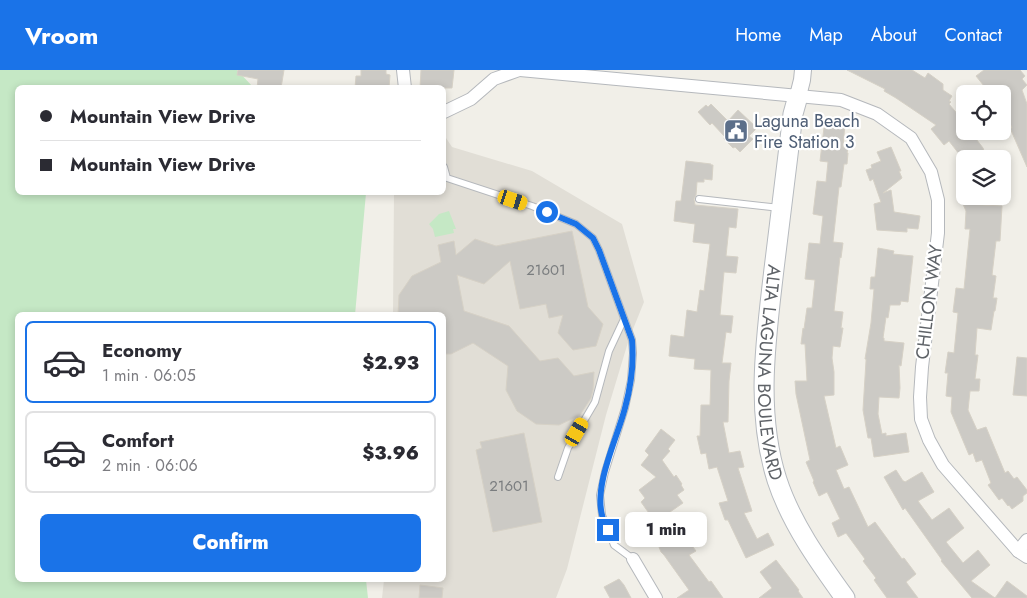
<!DOCTYPE html>
<meta charset="utf-8">
<style>
body{margin:0;font-family:Jost,sans-serif;background:#f2f2f3;color:#2b2b33;height:100vh;display:flex;flex-direction:column;font-size:19px;white-space:nowrap}
*{box-sizing:border-box;margin:0}
p{font-size:16px;color:#7c7c81}
.icon{flex:none;width:28px;height:28px;fill:none;stroke:currentColor;stroke-width:2;stroke-linecap:round;stroke-linejoin:round}
.map{position:relative;flex:1;overflow:hidden}
.side{position:absolute;left:15px;top:242px;width:431px;height:270px;display:flex;flex-direction:column;background:#fff;border-radius:8px;box-shadow:0 2px 8px #0003}
.side>*{flex:none}
.hud{position:absolute;left:15px;top:15px;width:431px;height:110px;border-radius:8px;box-shadow:0 2px 8px #0003;display:grid;align-content:center;height:110px;padding:0 25px;background:#fff}
.tools{position:absolute;left:956px;top:15px;display:grid;gap:10px}
.tools a{display:grid;place-items:center;width:55px;height:55px;border-radius:8px;background:#fff;box-shadow:0 2px 8px #0003;font-size:25px}
.end{position:absolute;width:22px;height:22px;margin:-11px;border:6px solid #1a73e8;background:#fff;box-shadow:0 0 0 2px #fff}
.from{border-radius:50%}
.bubble{position:absolute;height:35px;border-radius:8px;background:#fff;box-shadow:0 2px 8px #0003;font-size:16px;font-weight:800;line-height:35px;text-align:center}
.car{position:absolute;width:15px;height:30px;margin:-15px -8px;border-radius:6px;box-shadow:0 0 4px 1px #0007;background:linear-gradient(#f5c518 24%,#345 0 40%,#f5c518 0 76%,#345 0 86%,#f5c518 0)}
.hud b{display:flex;align-items:center;gap:18px;height:48px;font-size:19px}
.hud b+b{border-top:1px solid #e1e1e2}
.hud i{width:12px;height:12px;background:#2b2b33}
ul{padding:9px 0 0;list-style:none}
li{display:flex;align-items:center;gap:15px;height:82px;margin:0 10px 8px;padding:0 15px;border:2px solid #e1e1e2;border-radius:8px}
li div{flex:1}
li b{display:block;font-size:19px}
li em{font-style:normal;font-weight:800}
li.on{border-color:#1a73e8}
li>.icon{width:45px;height:45px;stroke-width:1.5}
.button{display:flex;gap:10px;margin-top:auto;padding:10px 25px}
.button a{flex:1;height:58px;border-radius:8px;background:#1a73e8;color:#fff;font-size:20px;font-weight:800;line-height:58px;text-align:center}
header{display:flex;align-items:center;gap:30px;box-sizing:border-box;height:70px;padding:0 25px;background:#1a73e8;color:#fff}
header strong{font-size:24px}
nav{display:flex;gap:28px;margin-inline-start:auto;font-size:18px}
.map>svg:first-child{display:block}
</style>
<header>
<strong>Vroom</strong>
<nav><a>Home</a><a>Map</a><a>About</a><a>Contact</a></nav>
</header>
<div class="map">
<svg width="1027" height="528" viewBox="0 0 1027 528">
<rect width="100%" height="100%" fill="#f1efe8"/>
<polygon fill="#e1ded6" points="444,65 452,77 532,101 622,154 644,232 629,269 606,345 567,499 556,528 382,528 384,510 444,510 444,245 393,245 394,123 444,122"/>
<g fill="#c5e8c5">
<polygon points="0,0 237,0 253,17 18,18 18,122 366,123 355,245 18,245 18,510 366,510 368,528 0,528"/>
<polygon points="449,141 456,159 453,159 454,163 435,167 433,159 429,154 439,144"/>
</g>
<g fill="#cccac5" stroke="#d6d1c6">
<polygon points="238,0 284,0 281,18 257,18 258,9 237,5"/>
<polygon points="361,0 386,0 386,4 390,5 389,18 355,18 356,6 361,6"/>
<polygon points="421,0 454,0 452,18 420,18"/>
<polygon points="847,0 912,0 925,8 928,3 943,14 943,20 952,26 949,31 951,32 949,34 965,53 965,61 970,61 983,78 987,89 963,89 949,71 944,75 931,59 936,55 896,28 884,21 885,19"/>
<polygon points="984,0 1020,0 1025,6 1022,9 1027,15 1022,20 1027,34 1027,97 1010,58 1012,58 1002,34 1002,24 998,24 993,18 988,21 976,6"/>
<polygon points="711,34 728,51 738,40 757,58 749,66 753,69 740,82 735,77 733,78 724,69 725,67 712,53 710,55 698,42 706,35 708,37"/>
<polygon points="825,49 842,51 841,52 845,53 843,77 848,78 847,83 848,83 847,94 844,94 841,117 839,117 833,172 843,173 841,188 840,187 834,241 843,242 841,258 843,258 840,277 833,276 832,288 834,302 834,325 824,326 836,378 840,376 848,395 836,400 844,419 849,417 868,457 875,452 902,489 904,488 916,504 906,512 918,528 887,528 874,510 876,508 863,491 865,489 846,463 838,467 832,453 840,449 827,422 819,426 813,412 814,411 806,392 810,390 796,324 795,311 807,311 805,274 801,274 803,258 804,259 807,238 812,238 815,210 805,209 809,173 820,174 823,146 813,144 817,111 826,112 828,92 820,91"/>
<polygon points="891,77 901,101 899,101 902,108 883,123 891,120 894,142 920,146 918,159 907,158 907,162 877,160 874,134 881,132 873,109 870,111 866,100 872,98 871,95 881,91 877,82"/>
<polygon points="686,91 711,94 711,95 713,95 712,110 704,109 704,112 697,112 696,125 694,129 695,135 738,139 736,158 729,157 726,186 738,187 736,203 724,202 720,245 733,246 731,263 726,262 722,293 731,293 729,311 728,352 723,352 729,383 740,381 744,397 738,398 752,441 744,443 757,469 768,463 774,475 746,488 728,450 725,450 719,433 728,431 717,397 709,399 706,383 701,384 697,366 700,366 701,335 710,335 711,300 694,299 695,289 669,286 671,265 684,267 687,240 697,242 700,220 704,221 710,174 693,172 695,154 674,151 676,131 681,131"/>
<polygon points="963,134 1002,136 1000,171 996,171 992,205 996,206 993,228 997,228 995,241 994,241 991,260 977,258 975,285 978,285 975,309 980,309 979,321 970,321 968,340 977,360 986,357 1005,403 1008,401 1014,409 1017,407 1027,420 1027,423 1023,426 1023,431 1012,439 1009,435 1008,436 1002,428 999,430 988,415 991,413 982,390 976,392 973,383 969,385 951,342 952,327 946,326 948,303 945,303 948,282 954,283 958,243 953,242 956,218 964,219 970,159 965,159 966,141"/>
<polygon points="572,161 588,237 603,254 596,276 573,280 558,263 563,245 549,248 546,234 520,239 510,191 484,214 457,205 464,241 509,256 540,291 558,288 574,306 594,302 593,320 591,328 580,345 559,355 536,354 517,341 506,320 508,296 473,273 451,284 444,284 444,245 398,245 399,225 412,206 441,192 438,175 454,171 456,185 475,169 496,176"/>
<polygon points="878,178 894,181 893,184 913,186 908,232 901,231 900,235 890,235 888,248 886,247 883,268 884,268 884,271 904,273 901,296 899,295 900,318 899,328 879,327 878,344 882,364 886,363 886,366 906,363 909,382 874,387 871,368 868,368 863,340 866,291 866,289 865,289 871,253 874,219 870,219 871,207 875,207"/>
<polygon points="1017,287 1027,288 1027,326 1013,325"/>
<polygon points="661,359 675,370 668,379 670,381 662,390 674,407 676,405 682,414 681,415 684,420 677,425 683,433 670,442 690,467 687,469 696,481 689,485 709,512 711,511 723,528 677,528 689,520 664,485 661,482 659,477 652,467 661,460 641,432 645,428 639,420 656,407 641,395 649,385 645,381"/>
<polygon points="524,363 542,452 493,462 476,380 482,378 480,372"/>
<polygon points="896,400 903,411 904,411 905,412 922,402 934,422 918,431 932,450 949,438 964,458 946,472 963,493 978,480 990,495 971,511 995,528 1007,511 1027,526 1027,528 972,528 941,491 942,490 905,438 903,440 884,407"/>
<polygon points="776,490 799,520 798,521 803,528 759,528 772,518 760,502"/>
<polygon points="619,509 624,515 631,528 610,528 604,517"/>
<polygon points="420,515 443,518 442,528 419,528"/>
</g>
<g fill="none" stroke-linecap="round" stroke-linejoin="round">
<defs>
<g id="service">
<polyline points="444,97 447,108 532,136 576,154 593,168 599,180 632,270 633,283 631,310 625,338 605,402 600,425 602,445 614,475 633,489"/>
<polyline points="699,129 780,138"/>
<polyline points="558,407 568,378 595,332 609,281 624,249"/>
</g>
<g id="minor">
<polyline points="403,0 405,18"/>
<polyline points="520,0 841,30 877,44 911,68 931,102 938,130 938,163 922,297 920,327 921,349 929,370 943,395 1018,481 1027,487"/>
<polyline points="444,42 471,29 494,9 519,0"/>
<polyline points="1018,481 1027,470"/>
<polyline points="633,489 656,528"/>
</g>
<polyline id="tertiary" points="798,26 802,10 803,0"/>
<g id="secondary">
<path id="s1" d="M798,26L793,44C787,96 780,147 774,199C766,269 755,341 777,410C791,453 819,492 845,528"/>
</g>
</defs>
<use href="#service" stroke="#b5b8bc" stroke-width="8"/>
<use href="#minor" stroke="#b5b8bc" stroke-width="14"/>
<use href="#tertiary" stroke="#b5b8bc" stroke-width="18"/>
<use href="#secondary" stroke="#b6babf" stroke-width="21"/>
<use href="#service" stroke="#fff" stroke-width="6"/>
<use href="#minor" stroke="#fff" stroke-width="12"/>
<use href="#tertiary" stroke="#fff" stroke-width="16"/>
<use href="#secondary" stroke="#fff" stroke-width="19"/>
</g>
<g fill="none" stroke-linecap="round" stroke-linejoin="round">
<path stroke="#1a73e8" stroke-width="6" d="M547,142L576,154L593,168L599,180L632,270C634,292 631,316 625,338C617,369 594,414 602,445C603,450 606,455 608,460"/>
</g>
<defs>
<symbol id="civic-square" viewBox="-11 -11 22 22"><rect x="-9" y="-9" width="18" height="18" rx="4" fill="#5c6f8a" stroke="#fff"/><path d="M-.6-6.5H3V-4.5H.6V-3L4-1V1h2V6H-6V1h2V-1L-.6-3ZM-1.2 2.5V6h2.4V2.5Z" fill="#fff"/></symbol>
</defs>
<g fill-rule="evenodd">
<use href="#civic-square" x="722" y="47" width="28" height="28"/>
</g>
<g text-anchor="middle" stroke-width="4.5" stroke-linejoin="round" paint-order="stroke">
<g font-size="15" fill="#7a7d7f">
<text x="546" y="205">21601</text>
<text x="509" y="421">21601</text>
</g>
<g font-size="18" fill="#4e5e75" stroke="#fff" text-anchor="start">
<text x="754" y="57">Laguna Beach<tspan x="754" dy="21">Fire Station 3</tspan></text>
</g>
<g font-size="18" fill="#5f6368" stroke="#fff">
<text transform="translate(929 232) rotate(-83)" y="6">CHILLON WAY</text>
<text dy="6" stroke="none"><textPath href="#s1" startOffset="279">ALTA LAGUNA BOULEVARD</textPath></text>
</g>
</g>
</svg>
<div class="tools">
<a><svg class="icon" aria-label="locate" viewBox="0 0 24 24"><circle cx="12" cy="12" r="6"/><path d="M12 2v4M12 18v4M2 12h4M18 12h4"/></svg></a>
<a><svg class="icon" aria-label="layers" viewBox="0 0 24 24"><path d="M12 4l9 5-9 5-9-5zM3 14l9 5 9-5"/></svg></a>
</div>
<i class="end from" style="left:547px;top:142px"></i>
<i class="end" style="left:608px;top:460px"></i>
<div class="bubble" style="left:625px;top:442px;width:82px">1 min</div>
<i class="car" style="left:513px;top:130px;rotate:108deg"></i>
<i class="car" style="left:577px;top:362px;rotate:30deg"></i>
<div class="hud">
<b><i class="from"></i>Mountain View Drive</b>
<b><i></i>Mountain View Drive</b>
</div>
<section class="side">
<ul>
<li class="on"><svg class="icon" aria-label="car" viewBox="0 0 24 24"><path d="M5 17H2v-5l4-1 3-4h7l3 4 3 1v5h-3M9 17h6M6 11h13"/><circle cx="7" cy="17" r="2"/><circle cx="17" cy="17" r="2"/></svg><div><b>Economy</b><p>1 min · 06:05</p></div><em>$2.93</em></li>
<li><svg class="icon" aria-label="car" viewBox="0 0 24 24"><path d="M5 17H2v-5l4-1 3-4h7l3 4 3 1v5h-3M9 17h6M6 11h13"/><circle cx="7" cy="17" r="2"/><circle cx="17" cy="17" r="2"/></svg><div><b>Comfort</b><p>2 min · 06:06</p></div><em>$3.96</em></li>
</ul>
<div class="button"><a>Confirm</a></div>
</section>
</div>
